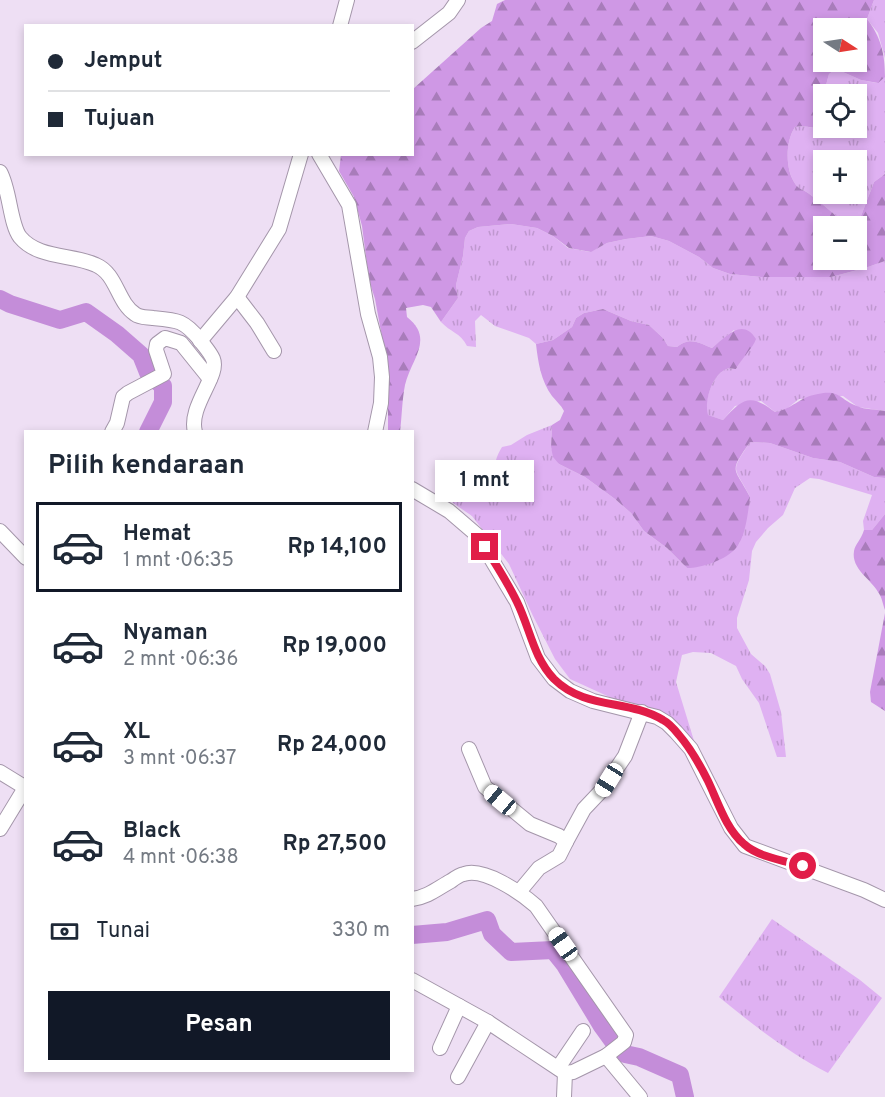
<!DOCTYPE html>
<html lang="id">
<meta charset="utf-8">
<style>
body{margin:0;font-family:Overpass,sans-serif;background:#f2f2f3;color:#1f2937;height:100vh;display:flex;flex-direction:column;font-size:22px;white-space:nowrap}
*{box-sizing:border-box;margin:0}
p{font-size:20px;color:#747a83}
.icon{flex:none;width:33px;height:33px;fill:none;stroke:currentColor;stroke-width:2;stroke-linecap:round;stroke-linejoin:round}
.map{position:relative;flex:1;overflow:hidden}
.details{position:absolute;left:24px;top:430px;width:390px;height:642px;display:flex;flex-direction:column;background:#fff;border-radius:0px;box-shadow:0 3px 9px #0003}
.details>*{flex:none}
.top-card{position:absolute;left:24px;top:24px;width:390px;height:132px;border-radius:0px;box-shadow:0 3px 9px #0003;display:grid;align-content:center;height:132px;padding:0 24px;background:#fff}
.needle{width:39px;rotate:102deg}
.controls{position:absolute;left:813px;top:18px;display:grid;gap:12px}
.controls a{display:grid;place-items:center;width:54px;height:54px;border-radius:0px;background:#fff;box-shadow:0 3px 9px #0003;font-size:30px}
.end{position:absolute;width:27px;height:27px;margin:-14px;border:8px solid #e11d48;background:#fff;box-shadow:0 0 0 3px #fff}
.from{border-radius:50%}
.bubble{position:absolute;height:42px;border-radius:0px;background:#fff;box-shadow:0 3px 9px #0003;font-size:20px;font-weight:700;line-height:42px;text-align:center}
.car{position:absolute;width:18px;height:36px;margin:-18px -9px;border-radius:8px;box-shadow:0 0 4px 2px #0007;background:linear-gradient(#fff 24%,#345 0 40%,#fff 0 76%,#345 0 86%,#fff 0)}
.top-card b{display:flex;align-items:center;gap:21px;height:57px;font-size:22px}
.top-card b+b{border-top:2px solid #e0e1e3}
.top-card i{width:15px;height:15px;background:#1f2937}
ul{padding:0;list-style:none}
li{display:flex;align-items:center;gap:18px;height:90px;margin:0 12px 9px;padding:0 12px;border:3px solid transparent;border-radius:0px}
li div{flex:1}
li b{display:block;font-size:22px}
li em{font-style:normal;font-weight:700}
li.selected{border-color:#111827}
li>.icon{width:54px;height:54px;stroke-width:1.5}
h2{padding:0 24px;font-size:27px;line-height:72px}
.pay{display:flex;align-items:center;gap:15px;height:66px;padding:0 24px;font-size:22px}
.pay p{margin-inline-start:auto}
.action{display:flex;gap:12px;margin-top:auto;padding:12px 24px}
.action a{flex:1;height:69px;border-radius:0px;background:#111827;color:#fff;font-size:24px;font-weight:700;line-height:69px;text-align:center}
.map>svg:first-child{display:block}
</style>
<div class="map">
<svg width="885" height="1097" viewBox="0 0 885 1097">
<defs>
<pattern id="grass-tufts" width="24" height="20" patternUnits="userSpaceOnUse" patternTransform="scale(1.5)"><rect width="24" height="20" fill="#dfb1f2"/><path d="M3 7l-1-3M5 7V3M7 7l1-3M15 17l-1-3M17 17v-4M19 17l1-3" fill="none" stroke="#c098d0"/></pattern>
<pattern id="forest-firs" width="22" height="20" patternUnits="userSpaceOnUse" patternTransform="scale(1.5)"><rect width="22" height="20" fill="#cf98e5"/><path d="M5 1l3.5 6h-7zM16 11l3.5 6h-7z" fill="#a87cba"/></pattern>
</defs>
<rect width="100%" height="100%" fill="#eedff4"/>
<g fill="url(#grass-tufts)" fill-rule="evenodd">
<polygon points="874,0 885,0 885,58 878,33 867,19"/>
<path d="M836,69L861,80L877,83L885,76V174L874,182L858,224L848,226C835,215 822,203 808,193C804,190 799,189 796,185C785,170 785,142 795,127C807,124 814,130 826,129C835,129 846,128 856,128V94C842,94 834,98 826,85L829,74ZM824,160H856V194H824Z"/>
<path d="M511,224L537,228L553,236L568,248L590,252L607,243L626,239L651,236L669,241L699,257L713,268L730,274L761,277H831L865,268L885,261V411L858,407L843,396L799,399L784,411L775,412L761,401L735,406L723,420L707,415C704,402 712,374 727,369C727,368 735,369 736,369L746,352L734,330L712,348C697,342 690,337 677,347L668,346L663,338L649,325L631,321L603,309L584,313L576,318L572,327L553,340L536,344L529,338L495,326L481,315L475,321L476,347L467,346C461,333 450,332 441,322L458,298L456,285L463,256L465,238L469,231L478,227Z"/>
<path d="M552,425L551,448L559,464L585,477L615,499L631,513L644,531L667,548L687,568L739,544L750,497C734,465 729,474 750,442L770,443L813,458L840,462L874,477L885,478V514L872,530H864L863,521L872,495L819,479L810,478L795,488L783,515L768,528L756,542L752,551L749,580L737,618V628L751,654L765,666L770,674L781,712L786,757H777L759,703L742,679L736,666L711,653L693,652L682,655L676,682L695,744L616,700L570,679L555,659L533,616L509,564L472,516L453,503L445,490L450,484L465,492L490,498L496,491C494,474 492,463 502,447L511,445L527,435Z"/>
<path d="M772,919L860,980L882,998L828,1073C789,1053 753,1025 719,997Z"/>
</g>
<g fill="url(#forest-firs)" fill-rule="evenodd">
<path d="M505,0H874L867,19C881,37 885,54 885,77L878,83L861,80L836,69L829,74L826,85L831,93L835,94H824V128H832C821,132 808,124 795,127C785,142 785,171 796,185C799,189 804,190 808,193C822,203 835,215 848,226H824V260H856V226H849L858,224L874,182L885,174V261L865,268L831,277H761L730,274L713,268L699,257L669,241L651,236L626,239L607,243L591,252L569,248L553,236L537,228L511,224L478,227L469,231L465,238L463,256L456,285L458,298L441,322L431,307L423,305L406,308L407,317C435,339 411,359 405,385C402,400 402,416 400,432H388V385L383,355L382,337L375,299L369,280L362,226L354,197L339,171L341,155L412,154L413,89L481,28L492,21L497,4ZM824,28H856V62H824Z"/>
<path d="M603,309L631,321L649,325L663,338L668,346L677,347C690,337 697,342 712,348C726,337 742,317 756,339C753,348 742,358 736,369C735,369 728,368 727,369C712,374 704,402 708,415L723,420C743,398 750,393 775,412C791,410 799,397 818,394C840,389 840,400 857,406C865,410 876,409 885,411V478L874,477L840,462L813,458L770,443L750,442C728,474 734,466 750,497C748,512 746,536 736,548C726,560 702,568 687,568L667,548L644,531L631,513L615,499L585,477L559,464L553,457L551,447L552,425L560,420L564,411C561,405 556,401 552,396C541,381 538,362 536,344L553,340L572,327L576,318L584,313Z"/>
<path d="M885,514V610C883,605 882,597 878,592C871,579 851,569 854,551C855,544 861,540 864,530H872Z"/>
<polygon points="885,613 885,711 871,702 870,692"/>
</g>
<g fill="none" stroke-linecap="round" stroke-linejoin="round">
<g stroke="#c48dd9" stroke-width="18">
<polyline points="0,299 10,304 60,320 86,312 117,334 141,355 149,375 163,386 163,402 148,432"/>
<polyline points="412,935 447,932 487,920 492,934 511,952 553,950 565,965 602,1026 615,1044 625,1054 639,1057 680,1075 685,1097"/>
</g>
<defs>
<g id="minor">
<polyline points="340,26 347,0"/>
<polyline points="412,42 449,13 458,0"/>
<polyline points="319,154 349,205 368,314 380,357 382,377 381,403 375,432"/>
<path d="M0,172C10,190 10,224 20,237C38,259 73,254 96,265C117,274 117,302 135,314C140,318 147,317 153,318C177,320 184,320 200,340C204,346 210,352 213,359C220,376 188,406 195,432"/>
<polyline points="237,297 257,323 274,351"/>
<polyline points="200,341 237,297 279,229 301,154"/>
<polyline points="112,432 117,423 123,397 128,393 164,374 156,350 157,344 165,338 181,343 210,379"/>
<polyline points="412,489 449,511 477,535 517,602 538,658 554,679 570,691 593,701 657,717 667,723 676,732 691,749 731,828 745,846 864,890 885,900"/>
<polyline points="0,531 26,558"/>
<polyline points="469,749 485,787 530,824 559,836 566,842 559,856 539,868 519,892"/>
<polyline points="0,772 26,788"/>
<polyline points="0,829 25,788"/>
<polyline points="566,842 584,809 602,790 625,756 642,712"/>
<path d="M412,899C428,897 438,888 451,881C455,878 459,875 464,874C484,867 521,893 536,906L626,1035L624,1042L606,1056L640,1097"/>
<polyline points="412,980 488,1022 565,1073 573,1072 606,1056"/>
<polyline points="440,1048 459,1006"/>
<polyline points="558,1068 583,1031"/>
<polyline points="458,1077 488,1022"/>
<polyline points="564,1097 565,1073"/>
</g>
</defs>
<use href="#minor" stroke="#a496aa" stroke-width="16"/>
<use href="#minor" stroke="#fff" stroke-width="14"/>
</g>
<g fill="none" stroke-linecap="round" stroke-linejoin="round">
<path stroke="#e11d48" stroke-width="8" d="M485,547C496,565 508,583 517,602C530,628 533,657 554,679C585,710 629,699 663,720C669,723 675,730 679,735C691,749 700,765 708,781C718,802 726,829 744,844C758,857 785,861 803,866"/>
</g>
</svg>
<div class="controls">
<a><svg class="needle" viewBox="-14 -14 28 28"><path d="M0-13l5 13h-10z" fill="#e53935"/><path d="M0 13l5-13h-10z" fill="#747a83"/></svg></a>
<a><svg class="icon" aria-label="locate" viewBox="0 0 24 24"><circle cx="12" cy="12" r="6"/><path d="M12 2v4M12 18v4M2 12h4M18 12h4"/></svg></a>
<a>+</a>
<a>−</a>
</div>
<i class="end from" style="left:803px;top:866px"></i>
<i class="end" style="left:485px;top:547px"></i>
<div class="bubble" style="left:435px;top:460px;width:99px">1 mnt</div>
<i class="car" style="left:609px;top:780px;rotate:212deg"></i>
<i class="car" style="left:500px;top:800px;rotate:310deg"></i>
<i class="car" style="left:563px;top:944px;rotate:325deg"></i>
<div class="top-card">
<b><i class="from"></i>Jemput</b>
<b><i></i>Tujuan</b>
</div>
<section class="details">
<h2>Pilih kendaraan</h2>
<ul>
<li class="selected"><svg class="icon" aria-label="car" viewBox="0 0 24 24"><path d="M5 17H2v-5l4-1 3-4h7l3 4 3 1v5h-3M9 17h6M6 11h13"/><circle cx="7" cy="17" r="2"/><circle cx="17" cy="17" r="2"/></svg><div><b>Hemat</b><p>1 mnt · 06:35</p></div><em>Rp 14,100</em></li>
<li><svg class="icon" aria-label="car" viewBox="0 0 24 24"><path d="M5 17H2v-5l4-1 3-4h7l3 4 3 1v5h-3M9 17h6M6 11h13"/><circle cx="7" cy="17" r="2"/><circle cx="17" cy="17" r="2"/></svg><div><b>Nyaman</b><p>2 mnt · 06:36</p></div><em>Rp 19,000</em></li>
<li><svg class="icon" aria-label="car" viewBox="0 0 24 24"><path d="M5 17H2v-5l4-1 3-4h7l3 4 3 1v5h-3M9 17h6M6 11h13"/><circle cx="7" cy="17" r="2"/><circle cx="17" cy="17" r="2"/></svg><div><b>XL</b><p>3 mnt · 06:37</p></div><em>Rp 24,000</em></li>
<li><svg class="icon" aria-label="car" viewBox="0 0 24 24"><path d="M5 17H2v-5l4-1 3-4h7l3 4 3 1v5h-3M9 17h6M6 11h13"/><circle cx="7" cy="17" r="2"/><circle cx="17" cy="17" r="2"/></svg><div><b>Black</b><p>4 mnt · 06:38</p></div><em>Rp 27,500</em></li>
</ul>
<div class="pay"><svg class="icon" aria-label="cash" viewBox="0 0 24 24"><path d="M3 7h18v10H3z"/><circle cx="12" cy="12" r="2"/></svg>Tunai<p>330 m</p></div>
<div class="action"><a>Pesan</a></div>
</section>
</div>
